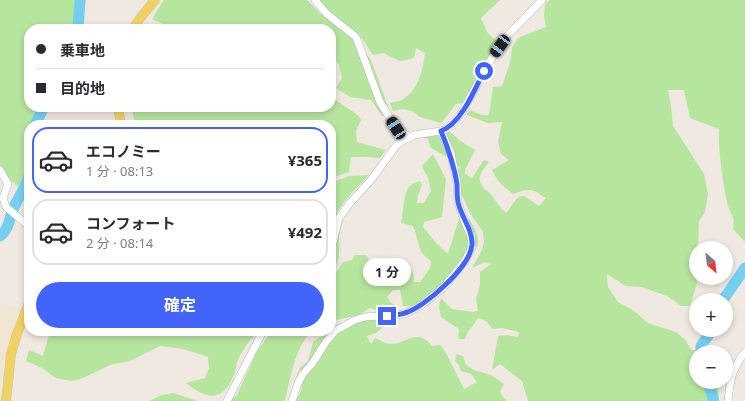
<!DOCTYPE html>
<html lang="ja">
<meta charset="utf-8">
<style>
body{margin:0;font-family:"Noto Sans","Noto Sans JP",sans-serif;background:#f7f7f7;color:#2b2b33;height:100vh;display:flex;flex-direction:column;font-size:15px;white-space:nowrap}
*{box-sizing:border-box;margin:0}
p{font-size:13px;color:#7c7c81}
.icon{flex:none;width:22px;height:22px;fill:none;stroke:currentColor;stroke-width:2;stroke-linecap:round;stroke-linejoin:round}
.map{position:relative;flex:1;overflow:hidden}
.side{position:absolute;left:24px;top:120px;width:312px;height:216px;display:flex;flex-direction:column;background:#fff;border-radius:16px;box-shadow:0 2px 6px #0003}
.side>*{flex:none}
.guide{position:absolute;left:24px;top:24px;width:312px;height:88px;border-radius:16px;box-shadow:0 2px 6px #0003;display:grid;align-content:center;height:88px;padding:0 12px;background:#fff}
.needle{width:26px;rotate:152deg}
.controls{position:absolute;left:689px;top:241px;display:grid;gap:8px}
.controls a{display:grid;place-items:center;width:44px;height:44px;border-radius:50%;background:#fff;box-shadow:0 2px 6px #0003;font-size:20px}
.end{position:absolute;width:18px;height:18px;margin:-9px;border:5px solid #4264fb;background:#fff;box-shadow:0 0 0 2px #fff}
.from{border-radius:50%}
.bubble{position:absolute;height:28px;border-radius:14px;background:#fff;box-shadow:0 2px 6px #0003;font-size:13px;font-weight:700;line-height:28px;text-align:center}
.car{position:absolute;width:12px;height:24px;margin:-12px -6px;border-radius:5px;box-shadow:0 0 3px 1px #0007;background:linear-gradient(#222 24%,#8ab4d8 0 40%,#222 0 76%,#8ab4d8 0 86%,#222 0)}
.guide b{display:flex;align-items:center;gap:14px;height:38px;font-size:15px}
.guide b+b{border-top:1px solid #e1e1e2}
.guide i{width:10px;height:10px;background:#2b2b33}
ul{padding:7px 0 0;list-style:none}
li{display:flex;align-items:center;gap:12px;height:66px;margin:0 8px 6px;padding:0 4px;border:2px solid #e1e1e2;border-radius:16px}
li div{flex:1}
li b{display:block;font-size:15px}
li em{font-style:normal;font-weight:700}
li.active{border-color:#4264fb}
li>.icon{width:36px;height:36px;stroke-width:1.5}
.cta{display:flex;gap:8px;margin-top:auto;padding:8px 12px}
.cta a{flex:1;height:46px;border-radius:24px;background:#4264fb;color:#fff;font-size:16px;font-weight:700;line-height:46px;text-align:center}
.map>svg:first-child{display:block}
</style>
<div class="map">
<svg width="745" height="401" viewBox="0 0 745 401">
<rect width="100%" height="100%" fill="#efe9e1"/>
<polygon fill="#f0e6d1" points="0,303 23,309 4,361 0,383"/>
<g fill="#b6e59e">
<path d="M0,0H84L74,29H29V107H39L30,125H29C29,147 30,170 20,189L13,182L0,177Z"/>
<polygon points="164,0 307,0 325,18 340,27 366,53 371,60 392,117 382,116 371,100 350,97 336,88 342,78 339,65 334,57 334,47 331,39 331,29 320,29 316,27 316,29 163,29 165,25 152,19"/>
<path d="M320,0H500L481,18L487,32L498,43L483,67L463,103L456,104L441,123L420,117L412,111L403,109L393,111L390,103C394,102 401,101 405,98C419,88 423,69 425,53L416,48L414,58L400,61L383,53L373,55L361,37L325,7Z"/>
<path d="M550,0H745V242L733,229C735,214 732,218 728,206C723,186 718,149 719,129L690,118L684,90H668L671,106L673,126L704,174L708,194L705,212L699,221L698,248H696L697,283L690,306H681L667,296L642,287L626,286L607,274L608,287L618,302L634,311L648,323L676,332L686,341L691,350L707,351L696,352V382H718L719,401H528L522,381L500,364L492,370L498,336L507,335L518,337L519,332L502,328L493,329L486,321L478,318C472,328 469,328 465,339H458L459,329L441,317L439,307L441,298L452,309L473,312L478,311L476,299L480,285V272L491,264L485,262L472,268L482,250L484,242L483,232L470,213L461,193L458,169L460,167L447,157L431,148L428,139L423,138V131H449L462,142L475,150L465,170V174L472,178L484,160L489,162C483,170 475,178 483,187C485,191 490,192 492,196C497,202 500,208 506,213L518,197L524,196L539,206L546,198C531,188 530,188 513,194C503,186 498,183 492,170L509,160L501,154L498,141L502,122L488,123L467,115L469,110L482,115H489L493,87L502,86L510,63L512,47L518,38L546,27L544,16L545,4Z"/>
<polygon points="331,97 358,115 361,120 356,131 357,142 386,150 380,158 367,157 351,157 349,172 331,178 331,125 135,125 133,115 133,107 331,107"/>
<path d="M433,154L446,179L442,217L424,222L423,227L436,243L448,254L459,219H469L475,229L478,238V245L468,263L437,298L427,306H403L400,290H393L387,297L391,303L396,305V311L380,312L370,308L359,315L331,321V277L338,270L343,262L352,260L355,255H366L372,265L376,268C389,264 396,263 409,267L413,273L414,282H420L430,268L431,261C416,251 420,242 413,226L401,223C404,212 403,191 411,185C413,183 417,182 420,181L422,185L418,196L417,203H424L431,191L428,178L422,166Z"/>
<path d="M369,175L348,197L337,212C338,224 342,256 336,266C335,268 333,269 331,271V183L349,176Z"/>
<path d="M369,313L395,317L376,333L367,336L371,344L375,338C380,340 386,344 391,344C406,344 417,327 432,346L440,345L446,353L464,389L477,382L471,374L461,371L459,365L455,361L456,354L463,356L466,365L474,370L491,375L504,384L500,392L503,397L507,401H296L301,391L302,383L296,378L300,368L308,361L313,342L324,334L345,329L360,321Z"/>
<path d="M50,331H257C251,340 242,349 238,360C236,364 236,370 234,375C223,401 209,401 186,383L205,378L209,368L208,357L183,349L160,346L130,361L110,365L83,378L72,381L56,378L42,368L26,361L29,350L43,356Z"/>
<path d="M272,331H311C294,350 291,377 285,401H230L237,395L257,351Z"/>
<polygon points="173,393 198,401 149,401 162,395"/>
</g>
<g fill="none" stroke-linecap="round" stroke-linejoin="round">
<g stroke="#75cff0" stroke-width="11">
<polyline points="78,29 80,0"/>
<polyline points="35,125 44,107"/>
<path d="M0,236C10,229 9,216 15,205C20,195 26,187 29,176"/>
<polyline points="723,300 745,268"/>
<polyline points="701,352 701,346 712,330"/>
<polyline points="707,382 713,397 713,401"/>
</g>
<defs>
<g id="minor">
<polyline points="315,0 327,14 356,37 380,102 396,128 409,137"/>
<polyline points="0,170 8,184 3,198 6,207 29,226"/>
<polyline points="331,251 339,218 350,203 371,180 395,147 400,142 414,135 441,131 446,129 454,122 462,112 492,58 508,35 542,0"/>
<polyline points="227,401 263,331"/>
<polyline points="292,401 298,383 303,374 312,364 326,342 335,331 355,320 365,317 405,314 420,306 443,288 465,261 472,247 471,236 464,220 458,202 457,183 451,154 441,131"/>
<path d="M728,401C730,380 732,369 745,352"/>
</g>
<g id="major">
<polyline points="133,29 141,17 155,0"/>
<polyline points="118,107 121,125"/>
<polyline points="6,401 11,354 17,334 29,303"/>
</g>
</defs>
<use href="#minor" stroke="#b4b7c1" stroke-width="8"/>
<use href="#major" stroke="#c9c9c9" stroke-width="10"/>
<use href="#minor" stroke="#fff" stroke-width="7"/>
<use href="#major" stroke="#f2d163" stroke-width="9"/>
</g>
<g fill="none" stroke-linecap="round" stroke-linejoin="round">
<path stroke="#4264fb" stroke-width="5" d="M387,316C393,315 400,315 405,313C425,307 470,267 472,245C473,230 461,217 458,202C457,196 457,190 457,184C454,165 448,148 441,131C461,124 475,89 484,71"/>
</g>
</svg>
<div class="controls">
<a><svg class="needle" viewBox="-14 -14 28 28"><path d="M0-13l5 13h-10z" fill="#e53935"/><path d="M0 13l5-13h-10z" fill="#7c7c81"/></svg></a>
<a>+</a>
<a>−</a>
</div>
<i class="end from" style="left:484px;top:71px"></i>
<i class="end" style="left:387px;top:316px"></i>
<div class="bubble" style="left:363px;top:258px;width:48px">1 分</div>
<i class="car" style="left:500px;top:46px;rotate:216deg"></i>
<i class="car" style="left:396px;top:128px;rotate:327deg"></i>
<div class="guide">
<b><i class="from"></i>乗車地</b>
<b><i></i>目的地</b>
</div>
<section class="side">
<ul>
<li class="active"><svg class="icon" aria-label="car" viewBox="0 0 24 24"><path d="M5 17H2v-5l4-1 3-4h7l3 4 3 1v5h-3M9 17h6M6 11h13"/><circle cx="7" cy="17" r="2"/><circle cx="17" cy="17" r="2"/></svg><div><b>エコノミー</b><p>1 分 · 08:13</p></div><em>¥365</em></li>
<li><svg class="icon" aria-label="car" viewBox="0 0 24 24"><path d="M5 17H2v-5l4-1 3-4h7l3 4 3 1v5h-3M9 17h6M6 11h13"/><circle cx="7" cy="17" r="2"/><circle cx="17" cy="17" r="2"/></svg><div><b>コンフォート</b><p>2 分 · 08:14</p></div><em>¥492</em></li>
</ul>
<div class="cta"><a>確定</a></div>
</section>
</div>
